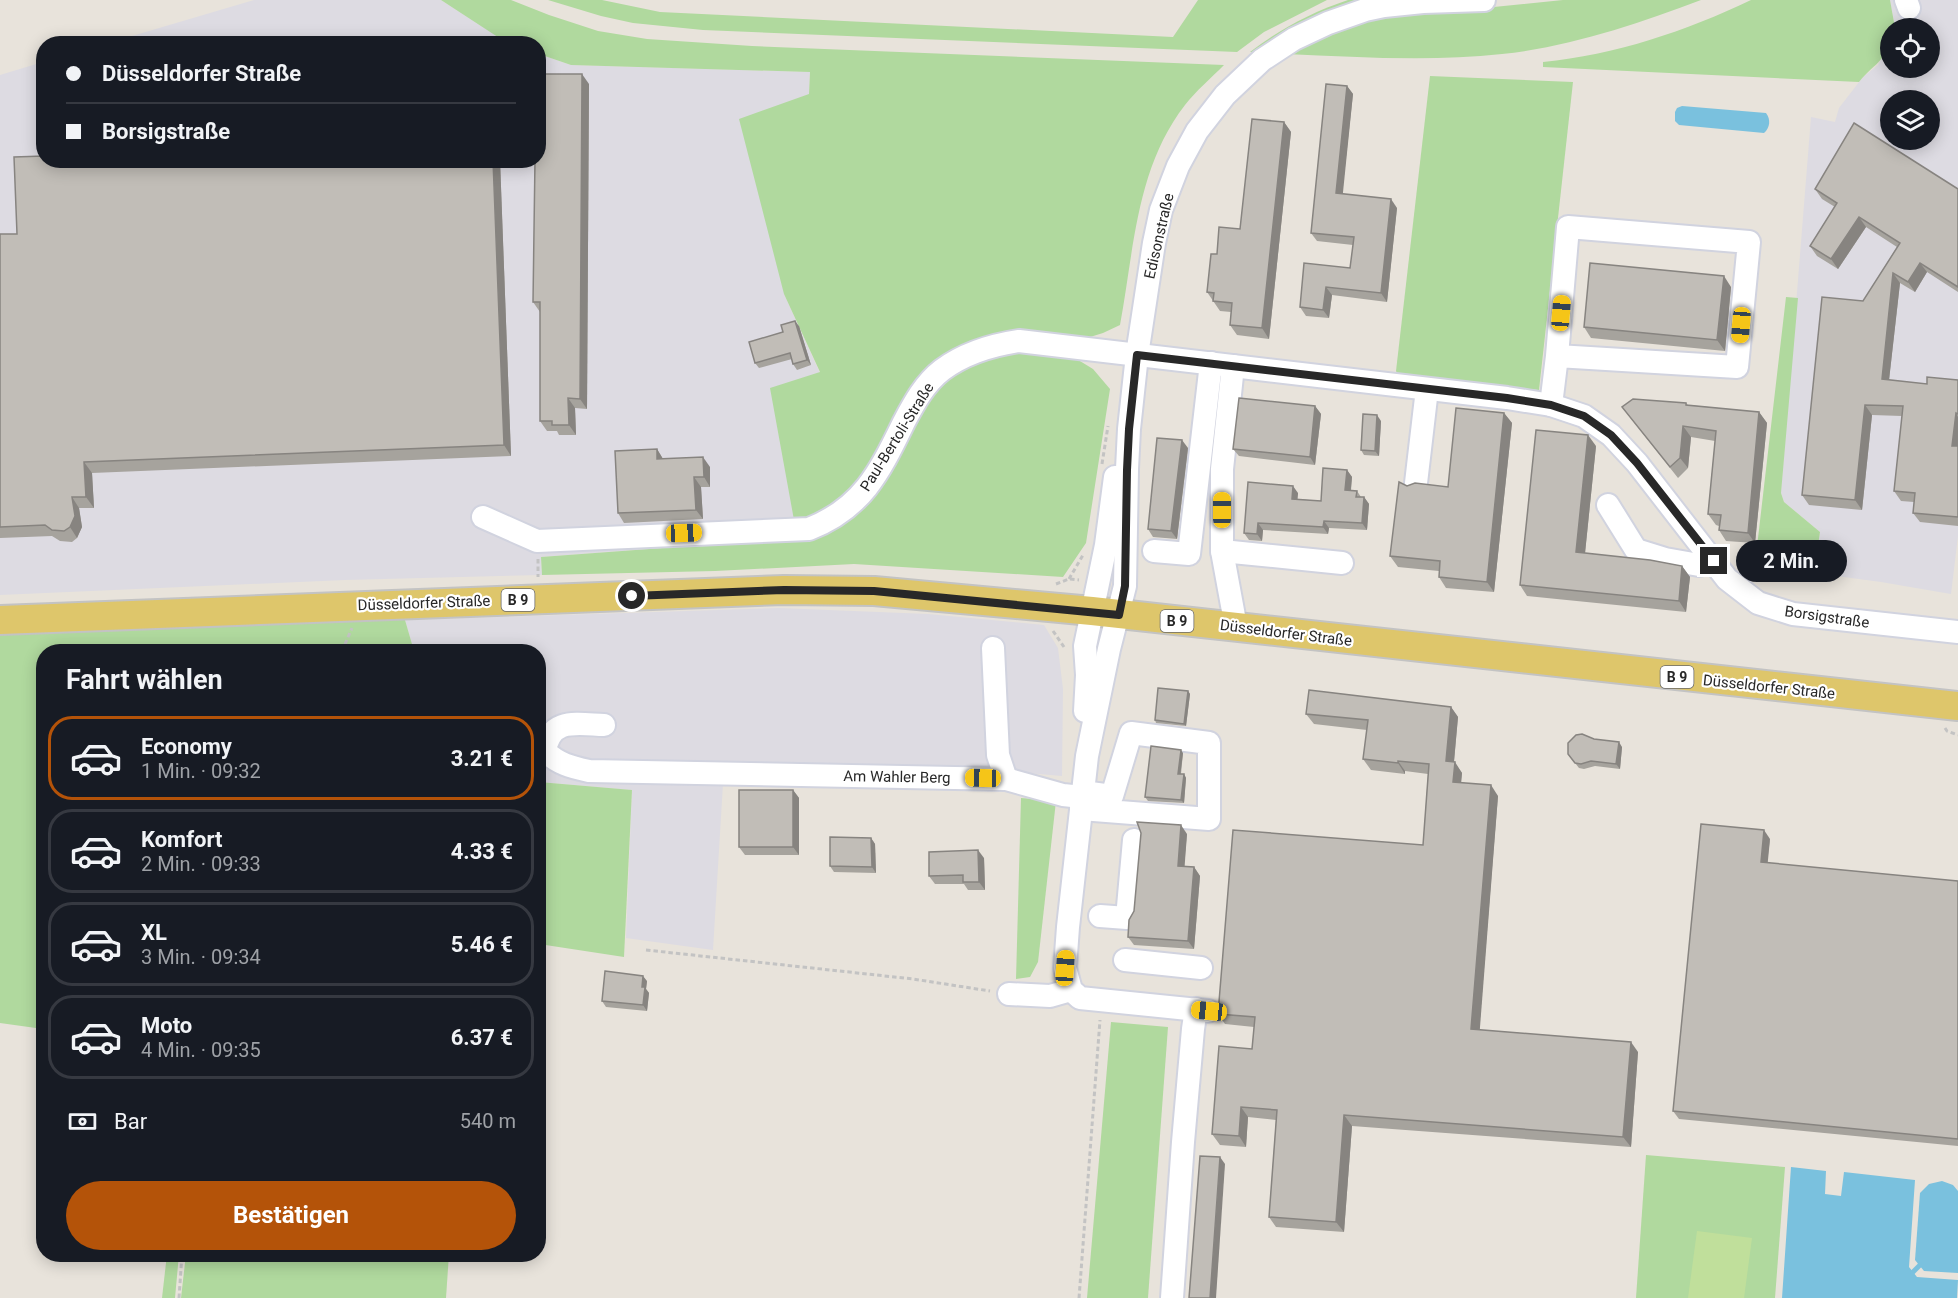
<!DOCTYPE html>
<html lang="de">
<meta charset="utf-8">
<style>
body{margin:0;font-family:Roboto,sans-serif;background:#242831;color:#f1f3f6;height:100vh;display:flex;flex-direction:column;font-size:22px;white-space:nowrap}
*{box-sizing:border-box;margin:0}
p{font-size:20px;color:#9ea1a6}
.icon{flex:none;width:33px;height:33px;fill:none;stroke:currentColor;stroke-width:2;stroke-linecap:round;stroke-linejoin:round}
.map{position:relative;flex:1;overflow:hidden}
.panel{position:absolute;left:36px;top:644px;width:510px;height:618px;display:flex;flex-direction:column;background:#171b24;border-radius:24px;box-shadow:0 3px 15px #0003}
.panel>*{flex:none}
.banner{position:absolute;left:36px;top:36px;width:510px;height:132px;border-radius:24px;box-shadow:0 3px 15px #0003;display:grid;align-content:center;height:132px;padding:0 30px;background:#171b24}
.tools{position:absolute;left:1880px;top:18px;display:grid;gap:12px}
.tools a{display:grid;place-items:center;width:60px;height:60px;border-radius:50%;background:#171b24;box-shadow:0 3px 15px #0003;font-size:30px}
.end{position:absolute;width:27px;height:27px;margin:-14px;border:8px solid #282828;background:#fff;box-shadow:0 0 0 3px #fff}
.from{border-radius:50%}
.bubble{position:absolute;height:42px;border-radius:21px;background:#171b24;box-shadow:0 3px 15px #0003;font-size:20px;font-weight:700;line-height:42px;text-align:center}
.car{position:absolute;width:18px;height:36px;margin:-18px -9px;border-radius:8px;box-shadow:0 0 4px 2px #0007;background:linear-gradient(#f5c518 24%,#345 0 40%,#f5c518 0 76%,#345 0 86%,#f5c518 0)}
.banner b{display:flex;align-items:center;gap:21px;height:57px;font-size:22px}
.banner b+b{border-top:2px solid #363941}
.banner i{width:15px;height:15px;background:#f1f3f6}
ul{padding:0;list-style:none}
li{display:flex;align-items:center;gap:18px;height:84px;margin:0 12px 9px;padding:0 18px;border:3px solid #363941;border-radius:24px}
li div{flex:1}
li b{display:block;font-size:22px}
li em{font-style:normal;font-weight:700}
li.on{border-color:#b45309}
li>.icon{width:54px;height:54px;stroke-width:1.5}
h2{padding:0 30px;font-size:27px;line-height:72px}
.pay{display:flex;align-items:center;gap:15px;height:66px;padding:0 30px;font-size:22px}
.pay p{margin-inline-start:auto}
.action{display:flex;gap:12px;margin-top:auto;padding:12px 30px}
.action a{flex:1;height:69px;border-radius:36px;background:#b45309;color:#fff;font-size:24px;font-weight:700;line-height:69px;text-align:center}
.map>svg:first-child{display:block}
</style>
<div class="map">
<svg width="1958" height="1298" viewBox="0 0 1958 1298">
<rect width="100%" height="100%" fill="#e8e3db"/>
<g fill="#dddbe2" fill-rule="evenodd">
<polygon points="254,0 441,0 508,43 105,44"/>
<path d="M1890,0H1958V536L1951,594L1881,582L1814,573L1820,532L1784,502L1781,493L1811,117L1835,122L1839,108L1863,77L1878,65L1890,44V68H1929V28H1895ZM1890,100H1929V140H1890Z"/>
<polygon points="539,54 571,65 810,72 809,94 784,294 820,373 794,520 797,538 541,557 542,575 345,580 0,595 0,75 43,62 44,160 538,160"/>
<polygon points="779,608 928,614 1044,625 1058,648 1063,689 1062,776 993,770 724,767 713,950 626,938 632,790 539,782 538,651 414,651 405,620"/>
</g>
<g fill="#b0d99e">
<path d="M441,0H511L549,15L598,31L647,39L752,46L1224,65C1211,78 1196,91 1185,105C1136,168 1134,250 1120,325L1103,333L1090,337H988L880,449L849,495L825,512L808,518L794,520L770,388L820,372L784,294L739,119L809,94L810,72L571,65L539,54L538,44L507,43Z"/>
<polygon points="548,0 602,0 660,12 1173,37 1198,0 1327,0 1264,32 1237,52 703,30 633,23 601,16"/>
<path d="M1348,0H1374L1259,52H1250C1280,29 1312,12 1348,0Z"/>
<path d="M1563,0H1701C1637,24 1570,47 1502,54C1430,62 1358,57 1286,54L1323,34L1392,13L1484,8Z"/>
<path d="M1751,0H1890L1895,28H1890C1890,61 1876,61 1859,82L1543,67V62C1615,55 1686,31 1751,0Z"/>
<polygon points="1430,76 1573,82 1539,390 1399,377 1396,371"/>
<polygon points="1786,297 1798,298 1781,493 1784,502 1820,532 1814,573 1755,564"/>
<polygon points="1018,351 1075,358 1093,369 1110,389 1086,543 1063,577 854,564 715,571 542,575 541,557 797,538 831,529 863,509 886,481 925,401 945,380 983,357"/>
<polygon points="395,620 405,620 414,651 44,651 43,1029 0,1023 0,635"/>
<polygon points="539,782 632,790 624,957 539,944"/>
<polygon points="1021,798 1056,801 1038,962 1030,977 1016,979"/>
<polygon points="1111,1022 1168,1027 1148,1298 1087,1298"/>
<polygon points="1646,1155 1785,1167 1775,1298 1636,1298"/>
<polygon points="167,1254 179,1254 175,1298 162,1298"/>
<polygon points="186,1254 449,1254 446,1298 181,1298"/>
</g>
<polygon fill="#c0df9b" points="1697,1231 1752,1238 1744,1298 1688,1298"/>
<g fill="#7ac1de">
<path d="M1682,106L1766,113C1771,119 1770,128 1764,133L1679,125L1675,121V112L1677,108Z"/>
<polygon points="1791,1167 1826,1171 1825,1194 1841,1196 1844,1172 1915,1180 1909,1267 1917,1277 1958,1280 1957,1298 1782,1298"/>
<polygon points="1942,1181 1953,1185 1958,1191 1958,1273 1924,1271 1915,1260 1920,1193 1929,1184"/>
</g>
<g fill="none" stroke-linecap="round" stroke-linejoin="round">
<polyline stroke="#7ac1de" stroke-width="5" points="1913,1272 1920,1265"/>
<defs>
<g id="minor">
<polyline points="1906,0 1909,8"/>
<polyline points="1233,366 1222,469 1222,551 1236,627"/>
<polyline points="1551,405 1557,356 1737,367 1749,242 1568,227 1557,356"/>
<polyline points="1416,483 1427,389"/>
<polyline points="1608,505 1636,550 1665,559 1699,565 1714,561"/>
<path d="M483,517L537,541L809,529C863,508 880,471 904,422C914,403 925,383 942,370C965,353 992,345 1019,341L1507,398L1551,405L1584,416L1611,435L1637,463L1727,579L1758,603L1793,614L1958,632"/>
<polyline points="1154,551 1189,554 1211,363"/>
<polyline points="1222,551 1342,563"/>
<polyline points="993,648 998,755 1006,779"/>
<polyline points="1085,711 1087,675 1085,646 1106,545 1115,477"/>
<path d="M604,725C577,724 550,717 545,751C558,764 571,767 589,771L1006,779L1063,795L1082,797"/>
<polyline points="1081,809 1209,819 1209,743 1131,733 1112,796 1083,792"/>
<polyline points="1100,916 1127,918 1134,840"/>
<polyline points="1125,960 1201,968"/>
<polyline points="1009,994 1050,996 1071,990"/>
<polyline points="1208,1011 1080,998 1071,990 1065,968 1068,927 1087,756 1109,649 1125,586 1127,469 1129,429 1137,355 1154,243 1161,210 1178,166 1197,131 1225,95 1262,60 1294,39 1328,23 1365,10 1384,6 1423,2 1484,0"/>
<polyline points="1172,1298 1183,1142 1193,1029 1196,1009"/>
</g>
<polyline id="major" points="0,620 784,590 874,591 1092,611 1958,706"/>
</defs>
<use href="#minor" stroke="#d1d3df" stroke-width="26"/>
<use href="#major" stroke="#c3c3c3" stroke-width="32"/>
<g stroke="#c3c3c3" stroke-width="3" stroke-dasharray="4.5 3" stroke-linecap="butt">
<polyline points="1102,464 1108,426"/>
<polyline points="538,559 538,577"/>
<polyline points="1069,579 1083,555"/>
<polyline points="1056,584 1069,579 1079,580"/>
<polyline points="1053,631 1064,647"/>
<polyline points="342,651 352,628"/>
<polyline points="1945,728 1947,731 1958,735"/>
<polyline points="646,950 913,979 990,991"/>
<polyline points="179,1298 182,1254"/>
<polyline points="1079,1298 1100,1020"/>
</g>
<use href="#minor" stroke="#fff" stroke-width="22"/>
<use href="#major" stroke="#dec66b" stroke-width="28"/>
</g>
<g fill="#a6a39d">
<polygon points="589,84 587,409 575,408 576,435 559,435 557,431 547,431 540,421 540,312 533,302"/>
<polygon points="1347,86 1353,94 1342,194 1397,208 1387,302 1332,295 1329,318 1306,316 1300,307 1350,268 1353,245 1317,241 1311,233"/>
<polygon points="1284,122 1291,132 1269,339 1237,335 1230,325 1231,312 1220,311 1207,292 1217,254 1240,229"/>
<polygon points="500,160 511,456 92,473 94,508 79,508 82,527 77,538 72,542 60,541 52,536 0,538 0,234 17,234"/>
<polygon points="1815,189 1958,189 1958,292 1927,272 1915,292 1900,283 1889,380 1927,384 1958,380 1958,526 1920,522 1913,513 1914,502 1901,501 1894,491 1902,416 1872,415 1862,510 1809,505 1802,495 1863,301 1897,247 1866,227 1838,269 1817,256 1810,246 1835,207 1822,199"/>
<polygon points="1731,287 1725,351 1591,338 1584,327"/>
<polygon points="799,326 811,365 797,370 793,364 792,359 759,368 755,363 783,332"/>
<polygon points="1686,403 1688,405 1759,412 1767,423 1755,543 1726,541 1719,530 1719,526 1716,525 1708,514 1715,441 1691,437 1688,468 1678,478 1622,407"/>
<polygon points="1315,406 1321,414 1315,465 1239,456 1233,449"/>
<polygon points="1504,413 1512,423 1494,592 1446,588 1439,577 1439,571 1398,567 1390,556 1407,486 1448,487"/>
<polygon points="1381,421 1379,456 1364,455 1361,450"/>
<polygon points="1596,446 1585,553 1682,566 1690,577 1686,612 1527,596 1520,585"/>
<polygon points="1188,448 1177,539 1153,537 1148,529"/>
<polygon points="657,449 663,459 710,467 710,487 701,487 703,519 624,523 618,513"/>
<polygon points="1347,470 1352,477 1351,491 1357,491 1361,497 1364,497 1369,504 1367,530 1329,528 1328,534 1263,530 1262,541 1249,540 1244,533 1298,493 1297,499 1321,501"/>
<polygon points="1188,691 1190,694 1186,726 1156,723 1155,720"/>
<polygon points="1451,707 1458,717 1454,762 1462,773 1461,783 1498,796 1479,1030 1638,1052 1631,1147 1352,1126 1344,1232 1276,1227 1269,1217 1276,1120 1248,1117 1246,1147 1220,1145 1212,1134 1252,1049 1254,1027 1225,1024 1218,1014 1423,845 1428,774 1405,771 1405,774 1371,770 1363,759 1367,730 1314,724 1306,714"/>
<polygon points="1594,739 1622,747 1620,769 1595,766 1584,769 1579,768 1568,754"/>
<polygon points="1183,753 1181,774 1184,774 1186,778 1184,803 1148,801 1145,797"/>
<polygon points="793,790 799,798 799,855 745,855 739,847"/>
<polygon points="1187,834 1184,866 1194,867 1200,876 1194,949 1134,945 1128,937"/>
<polygon points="871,838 875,844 876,873 834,872 830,866"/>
<polygon points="1770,839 1767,863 1958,881 1958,1146 1679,1119 1673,1111"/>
<polygon points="984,858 985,890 968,890 964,884 935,884 929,876"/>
<polygon points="647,981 646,989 649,993 647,1011 606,1007 602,1001"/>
</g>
<g fill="#878480">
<polygon points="582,74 589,84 587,409 580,399"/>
<polygon points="1347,86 1353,94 1342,202 1336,193"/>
<polygon points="1284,122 1291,132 1269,339 1262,328"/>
<polygon points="493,160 500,160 511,456 504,445"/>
<polygon points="1391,199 1397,208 1387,302 1381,293"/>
<polygon points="1859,217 1866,227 1838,269 1831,259"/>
<polygon points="1920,263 1927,272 1915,292 1908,282"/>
<polygon points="1893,273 1900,283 1888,389 1882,379"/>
<polygon points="1724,276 1731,287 1725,351 1717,340"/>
<polygon points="1326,287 1332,295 1329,318 1323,310"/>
<polygon points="795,321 799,326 811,365 807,360"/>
<polygon points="568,398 575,408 576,435 569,425"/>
<polygon points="1865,405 1872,415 1862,510 1855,500"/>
<polygon points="1315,406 1321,414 1315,465 1310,457"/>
<polygon points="1759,412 1767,423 1755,543 1748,533"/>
<polygon points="1504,413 1512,423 1494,592 1487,582"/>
<polygon points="1956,413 1958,417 1958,454 1952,446"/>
<polygon points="1377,415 1381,421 1379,456 1375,451"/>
<polygon points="1683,426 1691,437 1688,468 1680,458"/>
<polygon points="1588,435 1596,446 1584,563 1576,552"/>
<polygon points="1182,440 1188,448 1177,539 1171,531"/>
<polygon points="657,449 663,459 657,459"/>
<polygon points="703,457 710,467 710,487 704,477"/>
<polygon points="84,462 92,473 94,508 86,497"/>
<polygon points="1347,470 1352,477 1350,497 1345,490"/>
<polygon points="694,477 701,487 703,519 696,510"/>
<polygon points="1293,486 1298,493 1297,506 1292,499"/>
<polygon points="72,497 79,508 82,527 77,538 70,527"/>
<polygon points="1364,497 1369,504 1367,530 1362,523"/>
<polygon points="1324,521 1329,528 1328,534 1323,527"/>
<polygon points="1258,523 1263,530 1262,541 1257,534"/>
<polygon points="1682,566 1690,577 1686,612 1679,601"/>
<polygon points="1188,691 1190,694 1186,726 1184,724"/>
<polygon points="1451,707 1458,717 1453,772 1446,761"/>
<polygon points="1619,742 1622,747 1620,769 1616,764"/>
<polygon points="1181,750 1183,753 1180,777 1178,774"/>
<polygon points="1398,761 1405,771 1405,774 1398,763"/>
<polygon points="1455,762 1462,773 1460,793 1453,782"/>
<polygon points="1184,774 1186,778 1184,803 1181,800"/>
<polygon points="1491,785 1498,796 1479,1040 1471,1029"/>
<polygon points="793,790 799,798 799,855 793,847"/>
<polygon points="1181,825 1187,834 1184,874 1178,866"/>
<polygon points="1764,830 1770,839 1767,870 1761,862"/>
<polygon points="871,838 875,844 876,873 872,867"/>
<polygon points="978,850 984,858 985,890 979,882"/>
<polygon points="1194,867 1200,876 1194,949 1188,941"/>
<polygon points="643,976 647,981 646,989 649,993 647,1011 643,1005 642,987"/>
<polygon points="1631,1042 1638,1052 1631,1147 1623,1137"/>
<polygon points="1241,1107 1248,1117 1246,1147 1239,1136"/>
<polygon points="1344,1115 1352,1126 1344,1232 1336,1222"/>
<polygon points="1220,1157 1225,1164 1216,1298 1210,1298"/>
</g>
<g fill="#c1bdb7" stroke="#878480" stroke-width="1.5">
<polygon points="538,74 582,74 580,399 568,398 569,425 552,425 552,421 540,421 540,302 533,302 535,160 538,160"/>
<polygon points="1326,84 1347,86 1336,193 1391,199 1381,293 1326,287 1323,310 1300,307 1304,263 1350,268 1354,237 1311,233"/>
<polygon points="1252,119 1284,122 1262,328 1230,325 1232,303 1213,301 1214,293 1207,292 1211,254 1217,254 1219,227 1240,229"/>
<polygon points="1854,123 1958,189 1958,287 1920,263 1908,282 1893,273 1882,379 1927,384 1927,377 1958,380 1958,414 1956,413 1952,446 1958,446 1958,517 1913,513 1915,493 1894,491 1903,406 1865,405 1855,500 1802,495 1822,297 1863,301 1900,243 1859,217 1831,259 1810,246 1837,203 1815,189"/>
<polygon points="44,156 44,160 493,160 504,445 84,462 86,497 72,497 75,516 70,527 64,531 52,530 45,525 0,527 0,234 17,234 14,157"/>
<polygon points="1590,263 1724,276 1717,340 1584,327"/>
<polygon points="795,321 807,360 793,364 790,353 755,363 749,342 783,332 781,325"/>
<polygon points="1239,398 1315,406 1310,457 1233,449"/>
<polygon points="1633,399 1686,403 1686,405 1759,412 1748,533 1719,530 1721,515 1708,514 1716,431 1683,426 1680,458 1670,467 1622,407"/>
<polygon points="1456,408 1504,413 1487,582 1439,577 1440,561 1390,556 1399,482 1407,486 1415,483 1448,487"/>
<polygon points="1363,414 1377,415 1375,451 1361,450"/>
<polygon points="1536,430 1588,435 1576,552 1650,560 1682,566 1679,601 1520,585"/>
<polygon points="1157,438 1182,440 1171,531 1148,529"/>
<polygon points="657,449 657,459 703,457 704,477 694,477 696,510 618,513 615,451"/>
<polygon points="1323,468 1347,470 1345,490 1357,491 1356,497 1364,497 1362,523 1324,521 1323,527 1258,523 1257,534 1244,533 1248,482 1293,486 1292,499 1321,501"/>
<polygon points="1158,688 1188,691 1184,724 1155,720"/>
<polygon points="1309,690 1451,707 1446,761 1455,762 1453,782 1491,785 1471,1029 1631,1042 1623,1137 1344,1115 1336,1222 1269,1217 1277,1110 1241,1107 1239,1136 1212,1134 1219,1046 1252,1049 1255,1017 1218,1014 1233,830 1423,845 1429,764 1398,761 1398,763 1363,759 1368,720 1306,714"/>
<polygon points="1582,734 1594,739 1619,742 1616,764 1591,761 1581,764 1575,763 1568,754 1568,743 1576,735"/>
<polygon points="1151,746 1181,750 1178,774 1184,774 1181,800 1145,797"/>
<rect x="739" y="790" width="54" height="57"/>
<polygon points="1137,822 1181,825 1178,866 1194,867 1188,941 1128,937 1129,920 1134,911 1141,833"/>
<polygon points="1701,824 1764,830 1761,862 1958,881 1958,1139 1673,1111"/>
<polygon points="830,837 871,838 872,867 830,866"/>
<polygon points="978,850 979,882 963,882 963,875 929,876 929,852"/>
<polygon points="605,971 643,976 642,987 645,987 643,1005 602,1001"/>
<polygon points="1200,1156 1220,1157 1210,1298 1189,1298"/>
</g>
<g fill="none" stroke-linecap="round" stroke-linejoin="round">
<polyline stroke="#282828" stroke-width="8" points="632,596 784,590 874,591 1119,615 1125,586 1127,470 1129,429 1137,355 1507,398 1551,405 1584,416 1611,435 1637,463 1714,561"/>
</g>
<g text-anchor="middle" stroke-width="4.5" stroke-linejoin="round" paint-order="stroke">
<g fill="#fff" stroke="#686868" stroke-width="1.5">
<rect x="501.5" y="589" width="33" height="22" rx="4.5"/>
<rect x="1160.5" y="610" width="33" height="22" rx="4.5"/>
<rect x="1660.5" y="666" width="33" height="22" rx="4.5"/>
</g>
<g font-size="14" font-weight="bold" fill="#282828">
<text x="518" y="605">B 9</text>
<text x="1177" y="626">B 9</text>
<text x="1677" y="682">B 9</text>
</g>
<g font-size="15" fill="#282828" stroke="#fff">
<text transform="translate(1159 236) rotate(-77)" y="5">Edisonstraße</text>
<text transform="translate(897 437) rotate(-58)" y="5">Paul-Bertoli-Straße</text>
<text transform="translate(424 603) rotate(-2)" y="5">Düsseldorfer Straße</text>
<text transform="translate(1827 617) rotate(8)" y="5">Borsigstraße</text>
<text transform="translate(1286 633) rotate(7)" y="5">Düsseldorfer Straße</text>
<text transform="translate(1769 687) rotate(6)" y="5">Düsseldorfer Straße</text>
<text transform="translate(897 777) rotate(1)" y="5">Am Wahler Berg</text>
</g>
</g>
</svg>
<div class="tools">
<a><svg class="icon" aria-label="locate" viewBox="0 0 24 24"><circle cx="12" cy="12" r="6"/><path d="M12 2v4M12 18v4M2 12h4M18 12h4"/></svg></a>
<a><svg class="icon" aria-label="layers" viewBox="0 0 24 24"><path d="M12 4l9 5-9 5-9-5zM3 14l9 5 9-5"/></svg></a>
</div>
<i class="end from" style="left:632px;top:596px"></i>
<i class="end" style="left:1714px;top:561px"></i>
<div class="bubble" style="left:1736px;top:540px;width:111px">2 Min.</div>
<i class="car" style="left:1561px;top:313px;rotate:5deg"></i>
<i class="car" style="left:1741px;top:325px;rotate:185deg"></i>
<i class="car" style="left:1222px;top:510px;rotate:0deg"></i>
<i class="car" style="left:684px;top:533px;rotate:88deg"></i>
<i class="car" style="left:983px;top:778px;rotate:271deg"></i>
<i class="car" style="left:1065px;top:968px;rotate:4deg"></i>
<i class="car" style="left:1209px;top:1011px;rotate:276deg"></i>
<div class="banner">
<b><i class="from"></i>Düsseldorfer Straße</b>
<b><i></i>Borsigstraße</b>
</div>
<section class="panel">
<h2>Fahrt wählen</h2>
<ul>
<li class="on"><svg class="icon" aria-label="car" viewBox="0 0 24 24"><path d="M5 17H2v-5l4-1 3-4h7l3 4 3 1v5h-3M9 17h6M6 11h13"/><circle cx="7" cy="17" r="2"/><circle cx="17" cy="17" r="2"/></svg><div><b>Economy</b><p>1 Min. · 09:32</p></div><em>3.21 €</em></li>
<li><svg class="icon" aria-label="car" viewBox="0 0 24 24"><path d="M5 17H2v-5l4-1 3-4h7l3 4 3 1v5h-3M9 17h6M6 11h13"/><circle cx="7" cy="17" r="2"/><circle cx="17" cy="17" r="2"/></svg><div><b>Komfort</b><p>2 Min. · 09:33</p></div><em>4.33 €</em></li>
<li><svg class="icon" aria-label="car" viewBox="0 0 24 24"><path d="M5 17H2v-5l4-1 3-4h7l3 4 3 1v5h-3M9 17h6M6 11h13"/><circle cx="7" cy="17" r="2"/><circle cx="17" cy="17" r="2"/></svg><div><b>XL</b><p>3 Min. · 09:34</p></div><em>5.46 €</em></li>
<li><svg class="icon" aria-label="car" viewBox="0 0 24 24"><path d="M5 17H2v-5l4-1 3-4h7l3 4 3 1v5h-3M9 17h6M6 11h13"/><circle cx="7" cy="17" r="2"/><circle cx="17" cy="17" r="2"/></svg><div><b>Moto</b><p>4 Min. · 09:35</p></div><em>6.37 €</em></li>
</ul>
<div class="pay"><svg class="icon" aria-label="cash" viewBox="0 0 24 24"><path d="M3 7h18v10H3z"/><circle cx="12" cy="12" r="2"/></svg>Bar<p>540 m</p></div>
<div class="action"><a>Bestätigen</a></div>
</section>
</div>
